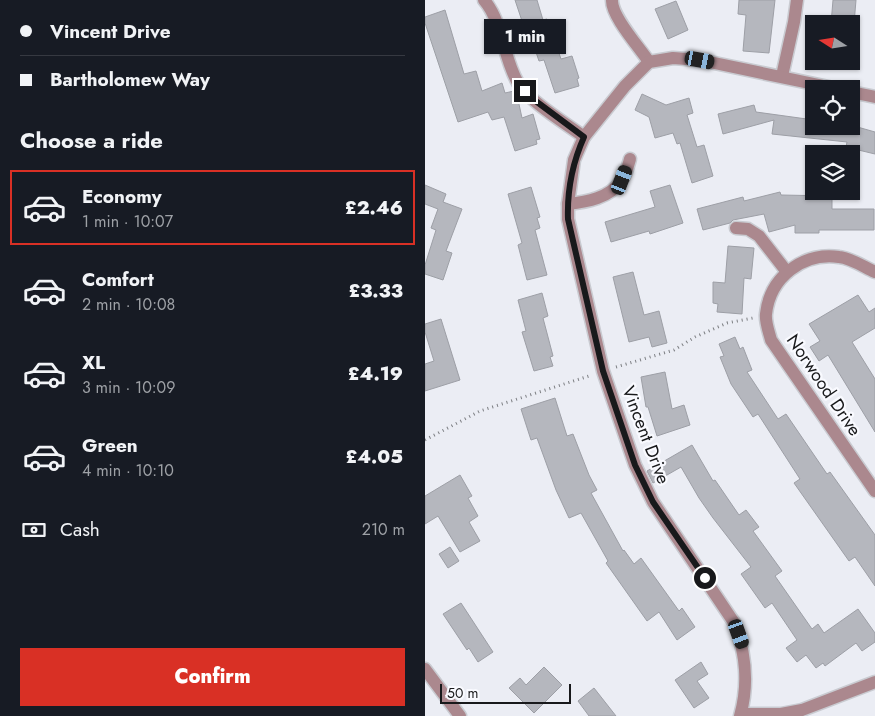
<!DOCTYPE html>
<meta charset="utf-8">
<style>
body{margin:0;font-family:Jost,sans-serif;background:#20242c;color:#f1f3f6;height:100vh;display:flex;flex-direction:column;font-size:19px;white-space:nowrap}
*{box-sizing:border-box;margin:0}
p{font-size:16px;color:#9ea1a6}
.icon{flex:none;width:28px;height:28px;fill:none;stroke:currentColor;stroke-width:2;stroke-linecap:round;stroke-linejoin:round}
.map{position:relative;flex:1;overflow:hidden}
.side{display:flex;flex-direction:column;background:#171b24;width:425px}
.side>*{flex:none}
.banner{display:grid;align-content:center;height:110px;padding:0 20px;background:#171b24}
.needle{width:32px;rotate:282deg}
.buttons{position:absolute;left:380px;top:15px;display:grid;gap:10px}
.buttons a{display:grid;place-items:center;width:55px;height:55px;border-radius:0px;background:#171b24;box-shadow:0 1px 4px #0004;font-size:25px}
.scale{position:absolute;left:15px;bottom:12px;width:131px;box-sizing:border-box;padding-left:5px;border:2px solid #18191b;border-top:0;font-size:14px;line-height:18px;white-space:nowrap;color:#18191b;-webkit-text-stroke:4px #f9faff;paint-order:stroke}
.end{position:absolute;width:22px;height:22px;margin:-11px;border:6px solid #18191b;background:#fff;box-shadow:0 0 0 2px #fff}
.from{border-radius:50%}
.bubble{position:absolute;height:35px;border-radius:0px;background:#171b24;box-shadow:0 1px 4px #0004;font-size:16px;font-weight:800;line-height:35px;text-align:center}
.car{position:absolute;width:15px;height:30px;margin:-15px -8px;border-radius:6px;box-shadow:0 0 4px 1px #0007;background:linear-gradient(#222 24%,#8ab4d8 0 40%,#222 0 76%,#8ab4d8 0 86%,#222 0)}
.banner b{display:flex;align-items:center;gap:18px;height:48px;font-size:19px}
.banner b+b{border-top:1px solid #363941}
.banner i{width:12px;height:12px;background:#f1f3f6}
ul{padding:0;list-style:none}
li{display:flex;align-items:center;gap:15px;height:75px;margin:0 10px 8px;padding:0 10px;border:2px solid transparent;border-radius:0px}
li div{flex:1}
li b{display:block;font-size:19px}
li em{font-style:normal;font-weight:800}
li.current{border-color:#d93025}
li>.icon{width:45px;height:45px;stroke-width:1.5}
h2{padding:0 20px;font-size:22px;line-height:60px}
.pay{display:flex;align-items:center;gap:12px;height:55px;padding:0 20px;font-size:19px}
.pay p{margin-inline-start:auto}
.action{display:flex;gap:10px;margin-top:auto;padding:10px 20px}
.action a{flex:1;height:58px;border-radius:0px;background:#d93025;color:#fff;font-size:20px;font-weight:800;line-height:58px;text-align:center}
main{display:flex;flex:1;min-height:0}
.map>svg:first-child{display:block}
</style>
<main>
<section class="side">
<div class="banner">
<b><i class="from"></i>Vincent Drive</b>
<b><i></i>Bartholomew Way</b>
</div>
<h2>Choose a ride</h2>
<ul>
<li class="current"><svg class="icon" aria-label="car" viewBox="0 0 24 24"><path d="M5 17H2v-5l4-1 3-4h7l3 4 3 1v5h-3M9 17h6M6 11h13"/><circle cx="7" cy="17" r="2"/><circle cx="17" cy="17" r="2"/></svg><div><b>Economy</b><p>1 min · 10:07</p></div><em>£2.46</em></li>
<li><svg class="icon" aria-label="car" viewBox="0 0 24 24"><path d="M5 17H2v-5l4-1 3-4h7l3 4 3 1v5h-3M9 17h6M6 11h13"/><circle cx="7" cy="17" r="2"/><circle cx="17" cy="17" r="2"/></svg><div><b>Comfort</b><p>2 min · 10:08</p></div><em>£3.33</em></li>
<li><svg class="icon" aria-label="car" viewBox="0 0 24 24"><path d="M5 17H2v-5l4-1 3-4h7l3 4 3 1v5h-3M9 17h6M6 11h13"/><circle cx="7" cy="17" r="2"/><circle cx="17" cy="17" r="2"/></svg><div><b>XL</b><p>3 min · 10:09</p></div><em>£4.19</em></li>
<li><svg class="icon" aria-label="car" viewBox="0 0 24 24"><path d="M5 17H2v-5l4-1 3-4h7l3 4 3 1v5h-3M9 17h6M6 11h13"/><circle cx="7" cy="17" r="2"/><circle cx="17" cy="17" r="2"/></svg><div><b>Green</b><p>4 min · 10:10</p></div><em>£4.05</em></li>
</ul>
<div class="pay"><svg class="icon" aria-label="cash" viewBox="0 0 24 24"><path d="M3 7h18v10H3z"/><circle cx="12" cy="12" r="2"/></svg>Cash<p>210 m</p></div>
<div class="action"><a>Confirm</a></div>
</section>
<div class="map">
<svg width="450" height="716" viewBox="0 0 450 716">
<rect width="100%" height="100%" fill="#ebedf4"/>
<g fill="#b5b7be" stroke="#9d9fa6">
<polygon points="90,0 112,0 118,20 122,19 136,59 147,56 154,78 152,79 154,86 130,93 119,60 114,61 100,20 97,21"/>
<polygon points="314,0 350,0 344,53 318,51 321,15 313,14"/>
<polygon points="408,0 431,0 429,24 406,24"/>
<polygon points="251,1 263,30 243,39 230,9"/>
<polygon points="20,10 39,74 51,71 57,91 77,83 80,93 89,91 92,95 97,118 108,114 115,139 111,140 112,144 90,151 79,117 67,120 63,112 33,122 0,23 0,17"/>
<polygon points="217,94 241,105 264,98 268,113 262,115 272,147 279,145 288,176 267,183 255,143 252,144 248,133 230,138 224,117 210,110"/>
<polygon points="329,105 331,112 389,120 389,126 429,126 450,132 450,154 421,147 422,142 347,134 349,120 298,134 293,114"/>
<polygon points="0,185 21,194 18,202 37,209 21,251 27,253 18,280 0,274 0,265 11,230 6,228 13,209 0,204"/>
<polygon points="245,185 258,223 225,234 224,231 186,242 180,222 230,207 225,191"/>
<polygon points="106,187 115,217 112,218 115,228 110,230 122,275 102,280 93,245 97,243 83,194"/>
<polygon points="355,192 356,195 407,196 407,209 449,209 449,230 394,230 394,233 370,233 370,225 344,232 339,214 308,220 305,223 278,230 272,209 318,197 319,201"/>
<polygon points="303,246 329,248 326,279 319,278 317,314 292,312 293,304 288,303 288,282 300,283"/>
<polygon points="208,272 219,315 234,311 242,343 227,347 224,337 204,342 188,277"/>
<polygon points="117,293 123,316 118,318 128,356 125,357 128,366 109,371 97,332 101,331 93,300"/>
<polygon points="433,295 444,312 450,308 450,328 427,342 450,379 450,432 403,355 394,361 385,347 395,341 384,324"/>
<polygon points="16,319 35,380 0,391 0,364 9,361 0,332 0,324"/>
<polygon points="310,337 315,349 318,347 327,370 322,372 353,419 361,414 402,474 405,472 450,535 450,586 430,557 424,561 369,483 375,479 333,414 328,417 306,384 295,357 299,356 294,344"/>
<polygon points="240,372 247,409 259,405 265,425 232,436 223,407 221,407 216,377"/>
<polygon points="130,398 142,436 148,434 164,475 172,490 166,493 198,551 199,550 209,564 216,558 254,611 257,608 270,627 252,640 234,612 222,621 181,563 183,561 156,513 144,518 131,490 112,438 106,440 96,409"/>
<polygon points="267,445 288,481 290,480 314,515 321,510 334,527 328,531 357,571 350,576 387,629 393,624 399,633 433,609 450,633 450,642 437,651 431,643 400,666 398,663 391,668 381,655 372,662 361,648 372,640 347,603 340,608 316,574 326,567 288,518 274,498 256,467 228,483 222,471"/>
<polygon points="35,475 47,496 43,498 53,516 44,522 55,541 35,552 13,516 0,524 0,496"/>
<polygon points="25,547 34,561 23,568 14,554"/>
<polygon points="36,603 68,652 53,662 44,648 42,650 18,614"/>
<polygon points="276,662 283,674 272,681 284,698 269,708 250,680"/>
<polygon points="119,667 137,685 109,713 84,688 95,678 101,685"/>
<polygon points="169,688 191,716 164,716 153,701"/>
</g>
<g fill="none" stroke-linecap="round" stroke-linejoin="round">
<defs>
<g id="minor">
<path d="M59,0C78,22 78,58 93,83C104,101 140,123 159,137"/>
<path d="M187,0C186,16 215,48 224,62"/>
<polyline points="357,76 369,22 372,0"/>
<polyline points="426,92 450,97"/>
<path d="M143,204C161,202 185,198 196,181C201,175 203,166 205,159"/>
<polyline points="311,228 323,229 334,236 362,272"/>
<path d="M450,272C439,267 426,258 414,257C378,252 345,277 341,314C340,322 344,332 346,340L450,491"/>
<polyline points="0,669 35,716"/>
<polyline points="316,714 356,714 377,710 450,682"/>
<path d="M315,716C324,684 321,655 310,624L228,502L210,465L178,371L143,219V204L149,160L159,137L200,86L224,62L248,58L275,60L413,89"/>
</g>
</defs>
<use href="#minor" stroke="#c9cbd1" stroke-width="15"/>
<g stroke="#7d7f83" stroke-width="3" stroke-dasharray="1 4" stroke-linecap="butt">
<polyline points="191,367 249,350 270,337 302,323 328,318"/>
<polyline points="0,440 55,411 164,376"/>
</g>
<use href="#minor" stroke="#ab888e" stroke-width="12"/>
</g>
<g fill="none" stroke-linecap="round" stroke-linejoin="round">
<path stroke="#18191b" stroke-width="6" d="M100,91L108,99L159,137C147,164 142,190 143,219L178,371L210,465L228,502L280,578"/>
</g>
<g text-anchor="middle" stroke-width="4.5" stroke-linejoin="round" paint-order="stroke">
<g font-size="18" fill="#18191b" stroke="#f9faff">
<text transform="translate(399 385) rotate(56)" y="6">Norwood Drive</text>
<text transform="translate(221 435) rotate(69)" y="6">Vincent Drive</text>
</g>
</g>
</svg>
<div class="buttons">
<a><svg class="needle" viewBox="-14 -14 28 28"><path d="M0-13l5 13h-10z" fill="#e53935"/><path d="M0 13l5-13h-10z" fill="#9ea1a6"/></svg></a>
<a><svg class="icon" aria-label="locate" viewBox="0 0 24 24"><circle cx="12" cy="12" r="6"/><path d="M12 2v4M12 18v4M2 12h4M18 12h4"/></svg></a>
<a><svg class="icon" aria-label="layers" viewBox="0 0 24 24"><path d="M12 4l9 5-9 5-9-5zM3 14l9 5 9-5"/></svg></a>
</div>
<div class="scale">50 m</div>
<i class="end from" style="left:280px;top:578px"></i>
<i class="end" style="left:100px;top:91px"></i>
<div class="bubble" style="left:59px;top:19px;width:82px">1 min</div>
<i class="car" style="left:275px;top:60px;rotate:101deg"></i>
<i class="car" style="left:197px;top:180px;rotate:21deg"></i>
<i class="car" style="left:314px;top:634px;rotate:160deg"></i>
</div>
</main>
